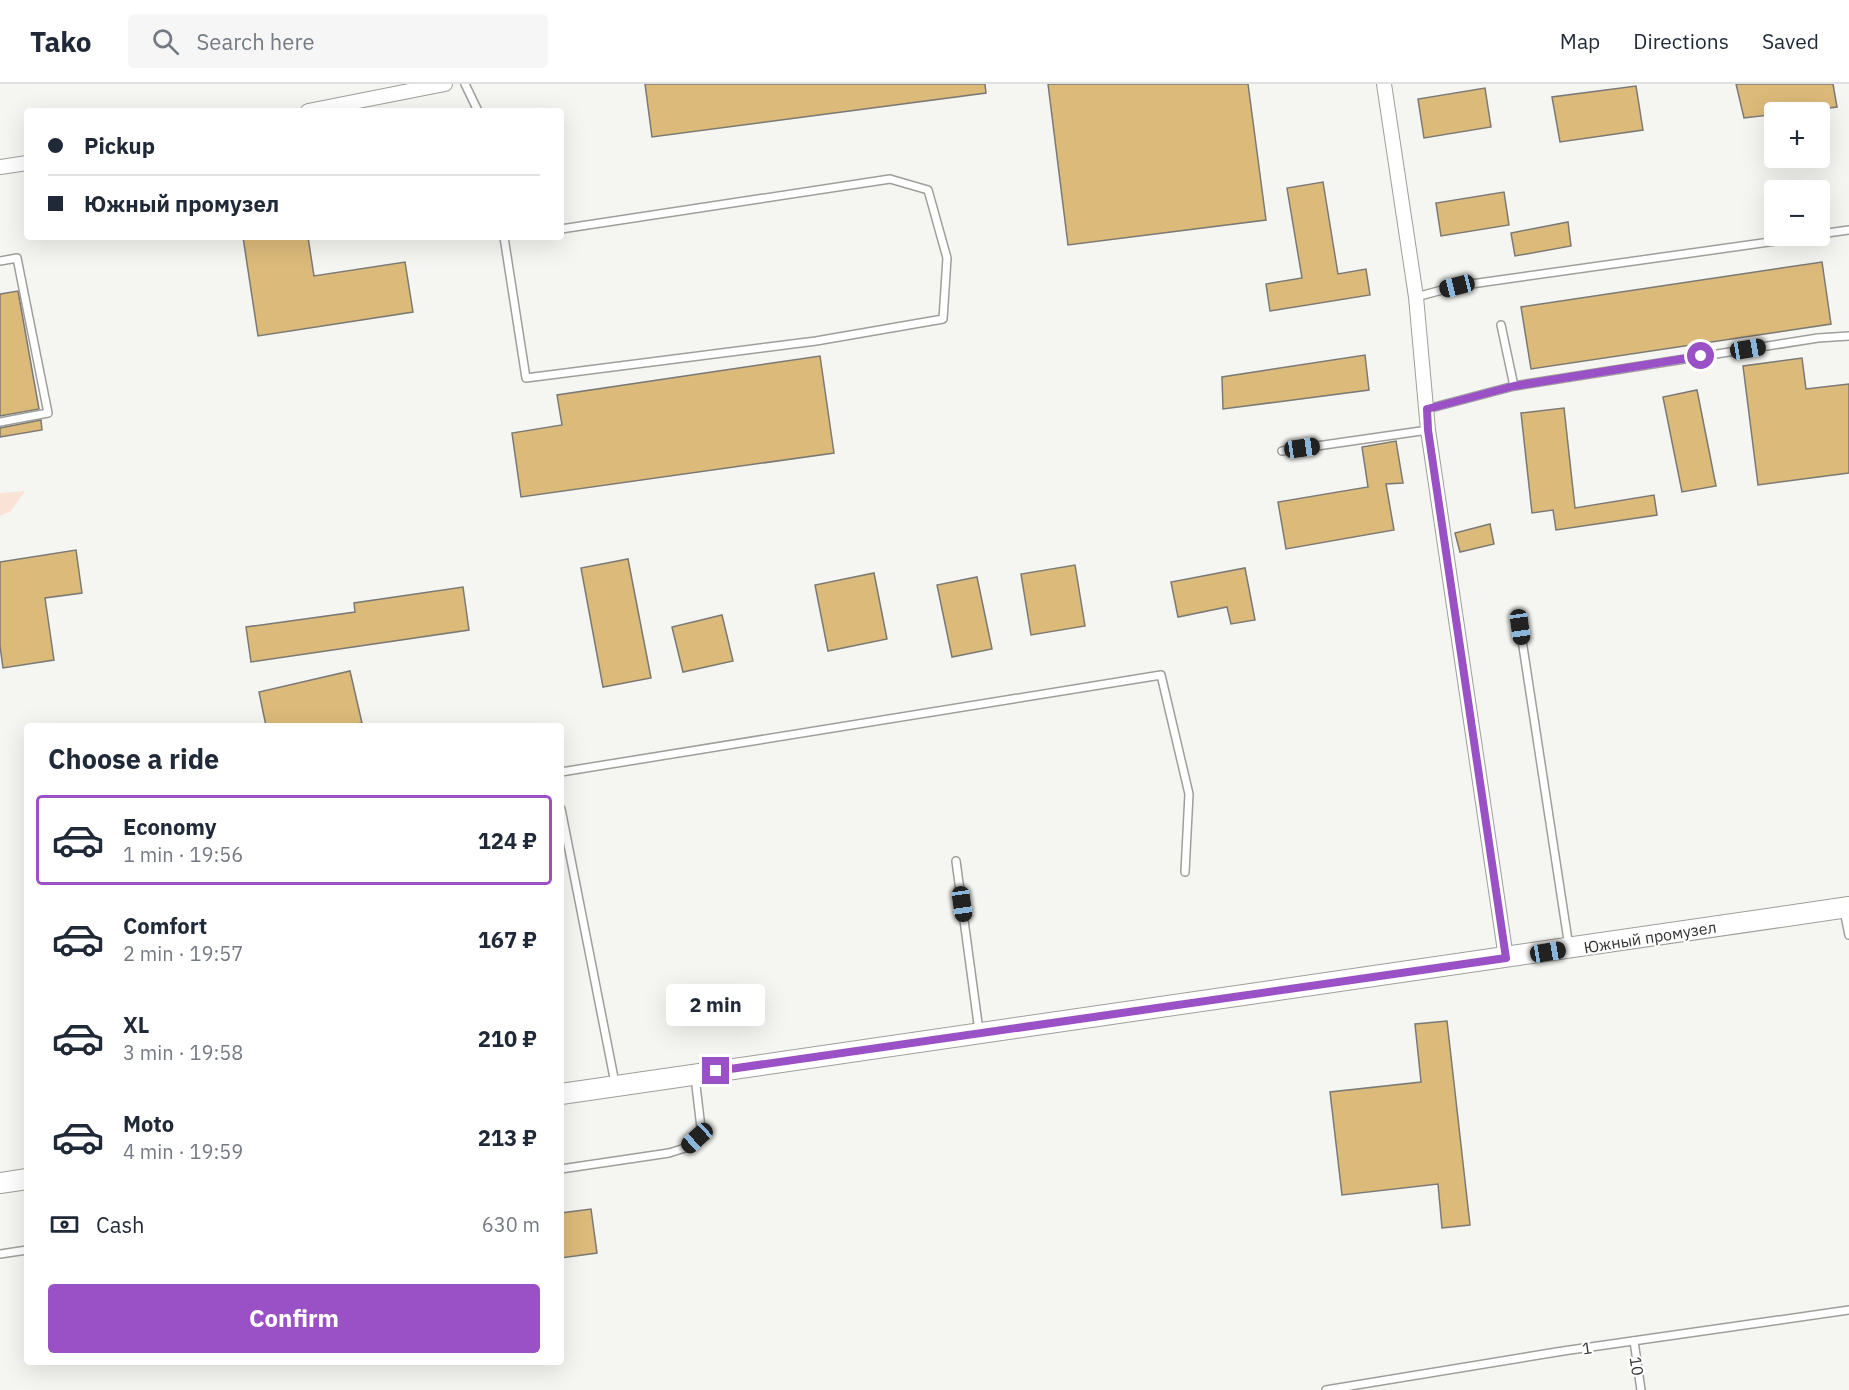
<!DOCTYPE html>
<meta charset="utf-8">
<style>
body{margin:0;font-family:"IBM Plex Sans",sans-serif;background:#f6f6f7;color:#1f2937;height:100vh;display:flex;flex-direction:column;font-size:22px;white-space:nowrap}
*{box-sizing:border-box;margin:0}
p{font-size:20px;color:#747a83}
.icon{flex:none;width:33px;height:33px;fill:none;stroke:currentColor;stroke-width:2;stroke-linecap:round;stroke-linejoin:round}
.map{position:relative;flex:1;overflow:hidden}
.panel{position:absolute;left:24px;top:639px;width:540px;height:642px;display:flex;flex-direction:column;background:#fff;border-radius:6px;box-shadow:0 6px 24px #0002}
.panel>*{flex:none}
.banner{position:absolute;left:24px;top:24px;width:540px;height:132px;border-radius:6px;box-shadow:0 6px 24px #0002;display:grid;align-content:center;height:132px;padding:0 24px;background:#fff}
.tools{position:absolute;left:1764px;top:18px;display:grid;gap:12px}
.tools a{display:grid;place-items:center;width:66px;height:66px;border-radius:6px;background:#fff;box-shadow:0 6px 24px #0002;font-size:30px}
.end{position:absolute;width:27px;height:27px;margin:-14px;border:8px solid #9a51c5;background:#fff;box-shadow:0 0 0 3px #fff}
.from{border-radius:50%}
.bubble{position:absolute;height:42px;border-radius:6px;background:#fff;box-shadow:0 6px 24px #0002;font-size:20px;font-weight:700;line-height:42px;text-align:center}
.car{position:absolute;width:18px;height:36px;margin:-18px -9px;border-radius:8px;box-shadow:0 0 4px 2px #0007;background:linear-gradient(#222 24%,#8ab4d8 0 40%,#222 0 76%,#8ab4d8 0 86%,#222 0)}
.banner b{display:flex;align-items:center;gap:21px;height:57px;font-size:22px}
.banner b+b{border-top:2px solid #e0e1e3}
.banner i{width:15px;height:15px;background:#1f2937}
ul{padding:0;list-style:none}
li{display:flex;align-items:center;gap:18px;height:90px;margin:0 12px 9px;padding:0 12px;border:3px solid transparent;border-radius:6px}
li div{flex:1}
li b{display:block;font-size:22px}
li em{font-style:normal;font-weight:700}
li.on{border-color:#9a51c5}
li>.icon{width:54px;height:54px;stroke-width:1.5}
h2{padding:0 24px;font-size:27px;line-height:72px}
.pay{display:flex;align-items:center;gap:15px;height:66px;padding:0 24px;font-size:22px}
.pay p{margin-inline-start:auto}
.cta{display:flex;gap:12px;margin-top:auto;padding:12px 24px}
.cta a{flex:1;height:69px;border-radius:6px;background:#9a51c5;color:#fff;font-size:24px;font-weight:700;line-height:69px;text-align:center}
header{display:flex;align-items:center;gap:36px;box-sizing:border-box;height:84px;padding:0 30px;background:#fff;border-bottom:2px solid #e0e1e3}
header strong{font-size:28px}
nav{display:flex;gap:33px;margin-inline-start:auto;font-size:21px}
.search{width:420px;height:54px;background:#f6f6f7;display:flex;align-items:center;gap:15px;box-sizing:border-box;padding:0 21px;border-radius:6px;color:#747a83;font-size:22px}
.map>svg:first-child{display:block}
</style>
<header>
<strong>Tako</strong>
<div class="search"><svg class="icon" aria-label="search" viewBox="0 0 24 24"><circle cx="10" cy="10" r="6"/><path d="M15 15l6 6"/></svg>Search here</div>
<nav><a>Map</a><a>Directions</a><a>Saved</a></nav>
</header>
<div class="map">
<svg width="1849" height="1306" viewBox="0 0 1849 1306">
<rect width="100%" height="100%" fill="#f5f6f1"/>
<polygon fill="#fae2d6" points="25,407 11,427 0,432 0,409"/>
<g fill="#dcba7a" stroke="#7b7974" stroke-width="1.5">
<polygon points="645,0 985,0 986,9 652,53"/>
<polygon points="1048,0 1248,0 1266,136 1068,161"/>
<polygon points="1736,0 1833,0 1837,23 1744,34"/>
<polygon points="1636,2 1643,46 1560,58 1552,13"/>
<polygon points="1485,4 1491,43 1424,54 1418,15"/>
<polygon points="1323,98 1338,190 1366,185 1370,211 1270,227 1266,200 1302,194 1287,104"/>
<polygon points="1504,108 1509,141 1441,152 1436,119"/>
<polygon points="1568,138 1571,162 1515,172 1511,149"/>
<polygon points="243,153 308,153 314,192 405,178 413,228 258,252"/>
<polygon points="1822,178 1831,240 1531,285 1521,223"/>
<polygon points="18,207 39,325 0,332 0,210"/>
<polygon points="1365,271 1369,306 1223,325 1222,293"/>
<polygon points="820,272 834,369 521,413 512,349 562,341 557,311"/>
<polygon points="1802,274 1806,305 1849,300 1849,389 1758,401 1743,282"/>
<polygon points="1697,306 1716,402 1682,408 1663,313"/>
<polygon points="1564,324 1575,424 1654,411 1657,431 1556,446 1553,426 1532,429 1521,329"/>
<polygon points="41,336 42,346 0,353 0,344"/>
<polygon points="1396,357 1403,399 1386,400 1394,446 1286,465 1278,418 1368,403 1362,363"/>
<polygon points="1490,440 1494,460 1460,468 1455,449"/>
<polygon points="76,466 82,509 45,514 54,576 3,584 0,562 0,478"/>
<polygon points="628,475 651,594 603,603 581,484"/>
<polygon points="1075,481 1085,542 1031,551 1021,490"/>
<polygon points="1245,484 1255,536 1231,540 1227,523 1178,533 1171,498"/>
<polygon points="874,489 887,555 828,567 815,501"/>
<polygon points="977,493 992,565 952,573 937,501"/>
<polygon points="463,503 469,546 251,578 246,543 355,528 354,519"/>
<polygon points="722,531 733,577 683,588 672,543"/>
<polygon points="350,587 362,639 348,642 266,642 259,608"/>
<polygon points="1447,937 1470,1141 1442,1144 1438,1100 1342,1111 1330,1008 1421,998 1415,940"/>
<polygon points="591,1125 597,1169 561,1174 561,1129"/>
</g>
<g fill="none" stroke-linecap="round" stroke-linejoin="round">
<defs>
<g id="lane">
<polyline points="465,0 478,27"/>
<polyline points="1820,150 1849,146"/>
<polyline points="504,153 526,294 816,257 943,235 947,174 928,106 890,95 561,145"/>
<polyline points="0,177 17,174 48,329 0,338"/>
<polyline points="1416,213 1457,202 1812,152"/>
<polyline points="1501,241 1514,302 1818,254 1849,252"/>
<polyline points="1427,325 1514,302"/>
<polyline points="1282,367 1428,346"/>
<polyline points="1520,543 1569,863"/>
<polyline points="561,688 1161,591 1189,710 1185,788"/>
<polyline points="561,725 615,999"/>
<polyline points="956,777 979,947"/>
<polyline points="1844,827 1849,851"/>
<polyline points="561,1085 669,1069 688,1063 697,1054 701,1044 695,993"/>
<polyline points="0,1170 27,1166"/>
<polyline points="1634,1257 1641,1306"/>
<polyline points="1326,1306 1563,1267 1849,1226"/>
</g>
<g id="street">
<polyline points="1384,0 1416,213 1428,346 1506,874"/>
<polyline points="308,27 445,0"/>
<polyline points="0,83 27,79"/>
</g>
<g id="secondary">
<polyline points="561,1010 1849,823"/>
<polyline points="0,1099 27,1095"/>
</g>
</defs>
<use href="#lane" stroke="#9e9f9a" stroke-width="10"/>
<use href="#street" stroke="#9e9f9a" stroke-width="16"/>
<use href="#secondary" stroke="#9e9f9a" stroke-width="22"/>
<use href="#lane" stroke="#fff" stroke-width="7"/>
<use href="#street" stroke="#fff" stroke-width="14"/>
<use href="#secondary" stroke="#fff" stroke-width="20"/>
</g>
<g fill="none" stroke-linecap="round" stroke-linejoin="round">
<polyline stroke="#9a51c5" stroke-width="8" points="716,987 1506,874 1428,346 1427,325 1514,302 1701,272"/>
</g>
<g text-anchor="middle" stroke-width="4.5" stroke-linejoin="round" paint-order="stroke">
<g font-size="16" fill="#323230" stroke="#fff">
<text transform="translate(1650 853) rotate(-9)" y="6">Южный промузел</text>
<text transform="translate(1587 1264) rotate(-8)" y="6">1</text>
<text transform="translate(1637 1282) rotate(81)" y="6">10</text>
</g>
</g>
</svg>
<div class="tools">
<a>+</a>
<a>−</a>
</div>
<i class="end from" style="left:1701px;top:272px"></i>
<i class="end" style="left:716px;top:987px"></i>
<div class="bubble" style="left:666px;top:900px;width:99px">2 min</div>
<i class="car" style="left:1457px;top:202px;rotate:256deg"></i>
<i class="car" style="left:1748px;top:265px;rotate:81deg"></i>
<i class="car" style="left:1302px;top:364px;rotate:82deg"></i>
<i class="car" style="left:1520px;top:543px;rotate:172deg"></i>
<i class="car" style="left:962px;top:820px;rotate:172deg"></i>
<i class="car" style="left:1548px;top:868px;rotate:81deg"></i>
<i class="car" style="left:697px;top:1054px;rotate:228deg"></i>
<div class="banner">
<b><i class="from"></i>Pickup</b>
<b><i></i>Южный промузел</b>
</div>
<section class="panel">
<h2>Choose a ride</h2>
<ul>
<li class="on"><svg class="icon" aria-label="car" viewBox="0 0 24 24"><path d="M5 17H2v-5l4-1 3-4h7l3 4 3 1v5h-3M9 17h6M6 11h13"/><circle cx="7" cy="17" r="2"/><circle cx="17" cy="17" r="2"/></svg><div><b>Economy</b><p>1 min · 19:56</p></div><em>124 ₽</em></li>
<li><svg class="icon" aria-label="car" viewBox="0 0 24 24"><path d="M5 17H2v-5l4-1 3-4h7l3 4 3 1v5h-3M9 17h6M6 11h13"/><circle cx="7" cy="17" r="2"/><circle cx="17" cy="17" r="2"/></svg><div><b>Comfort</b><p>2 min · 19:57</p></div><em>167 ₽</em></li>
<li><svg class="icon" aria-label="car" viewBox="0 0 24 24"><path d="M5 17H2v-5l4-1 3-4h7l3 4 3 1v5h-3M9 17h6M6 11h13"/><circle cx="7" cy="17" r="2"/><circle cx="17" cy="17" r="2"/></svg><div><b>XL</b><p>3 min · 19:58</p></div><em>210 ₽</em></li>
<li><svg class="icon" aria-label="car" viewBox="0 0 24 24"><path d="M5 17H2v-5l4-1 3-4h7l3 4 3 1v5h-3M9 17h6M6 11h13"/><circle cx="7" cy="17" r="2"/><circle cx="17" cy="17" r="2"/></svg><div><b>Moto</b><p>4 min · 19:59</p></div><em>213 ₽</em></li>
</ul>
<div class="pay"><svg class="icon" aria-label="cash" viewBox="0 0 24 24"><path d="M3 7h18v10H3z"/><circle cx="12" cy="12" r="2"/></svg>Cash<p>630 m</p></div>
<div class="cta"><a>Confirm</a></div>
</section>
</div>
